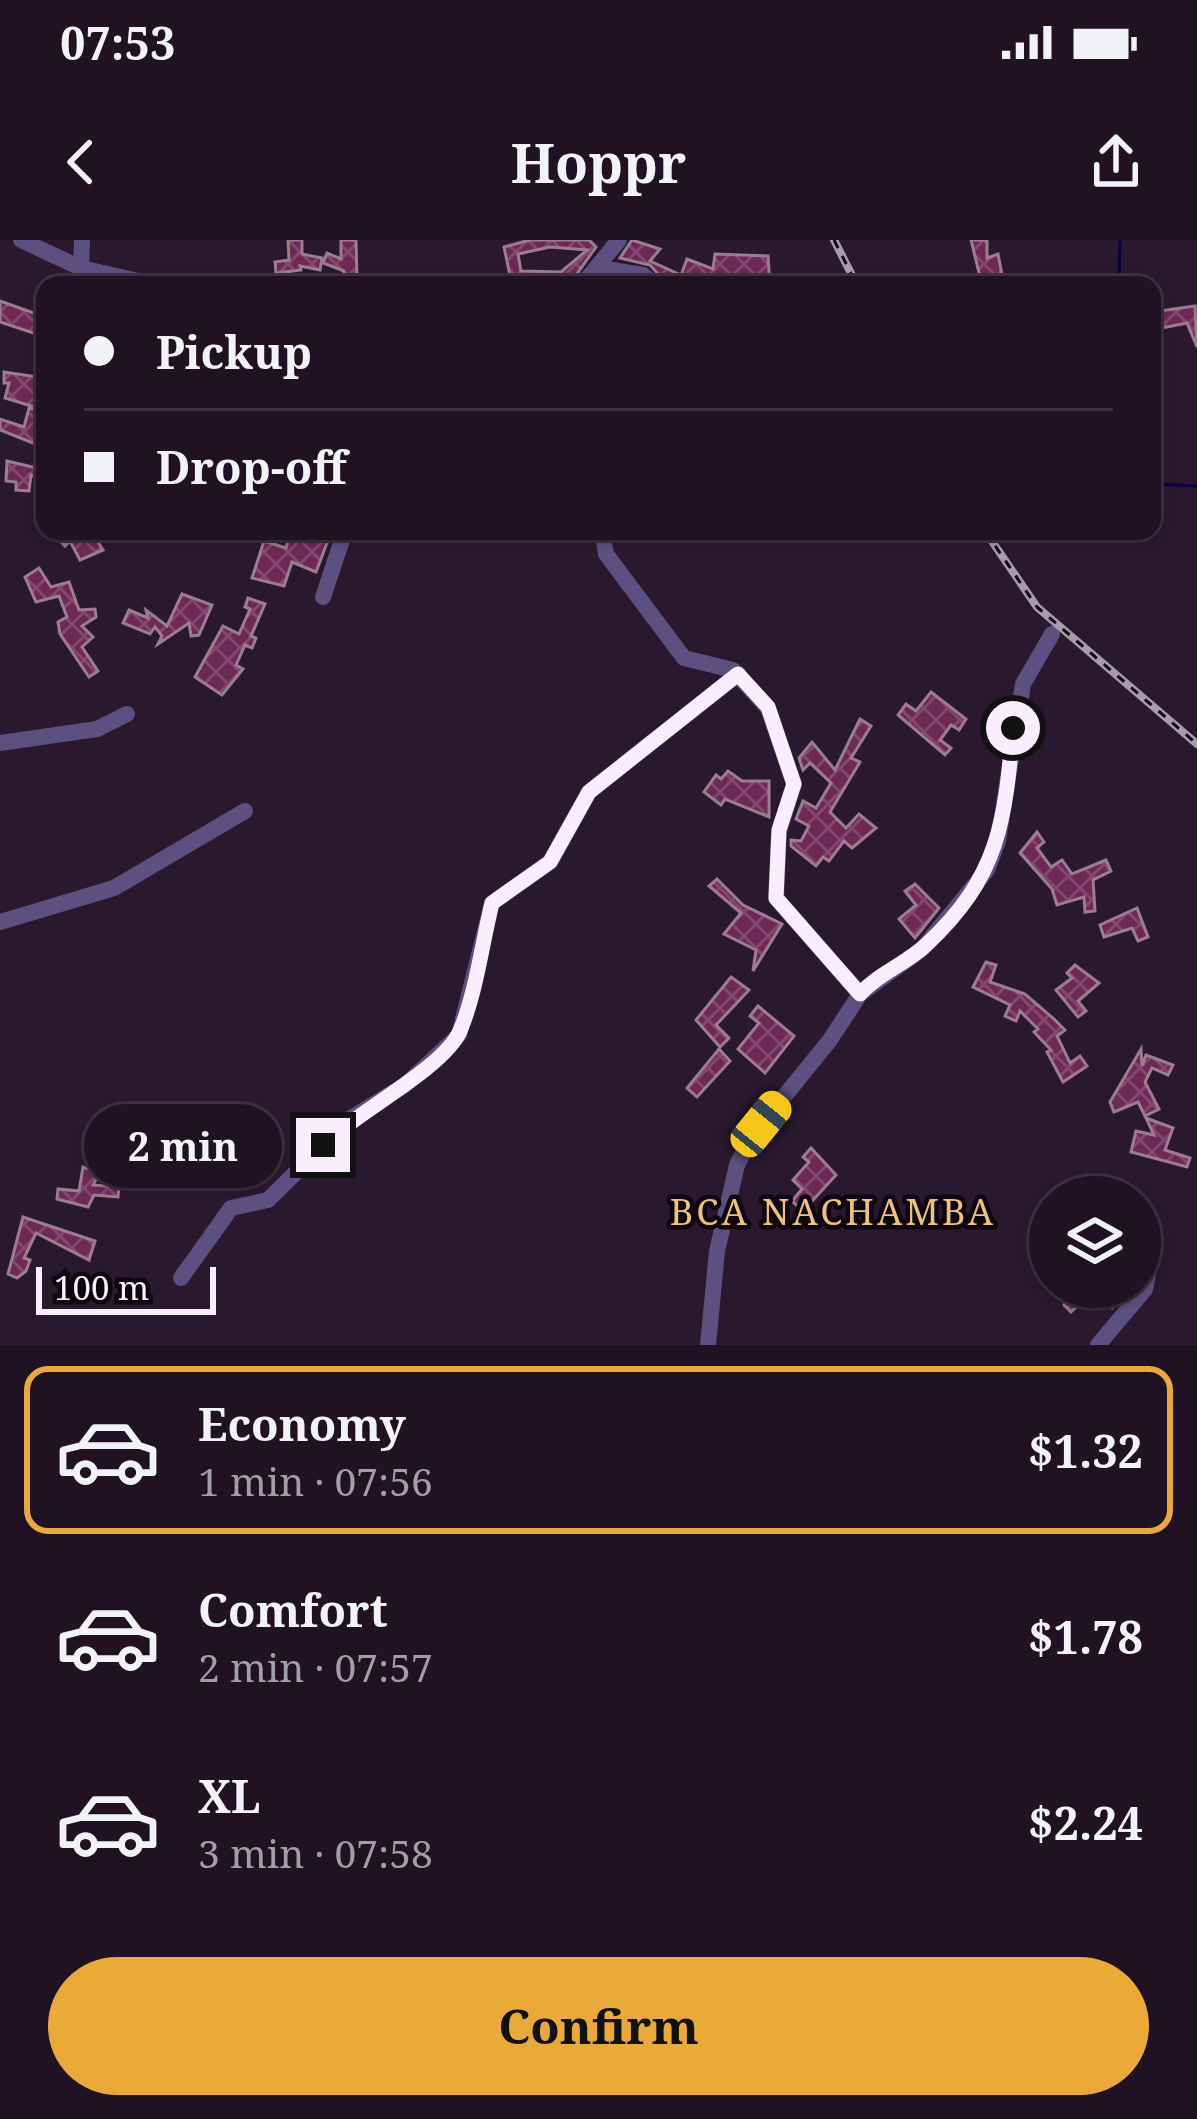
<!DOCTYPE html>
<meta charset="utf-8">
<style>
body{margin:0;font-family:"Noto Serif",serif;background:#281b2b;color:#f1f3f6;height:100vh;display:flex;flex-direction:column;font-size:45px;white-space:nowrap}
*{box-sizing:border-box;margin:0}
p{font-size:39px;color:#a29ea6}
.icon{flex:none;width:66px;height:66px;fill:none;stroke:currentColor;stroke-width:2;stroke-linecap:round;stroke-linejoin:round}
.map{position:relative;height:1105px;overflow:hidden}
.panel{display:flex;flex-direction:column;background:#201223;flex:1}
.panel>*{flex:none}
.top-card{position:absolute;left:36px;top:36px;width:1125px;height:264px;border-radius:24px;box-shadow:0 3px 9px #0004,0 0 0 3px #3d3241;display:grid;align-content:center;height:264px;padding:0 48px;background:#201223}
.fabs{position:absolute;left:1029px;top:936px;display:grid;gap:24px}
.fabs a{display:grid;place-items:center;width:132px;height:132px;border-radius:50%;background:#201223;box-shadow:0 3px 9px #0004,0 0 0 3px #3d3241;font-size:60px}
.scale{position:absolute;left:36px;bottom:30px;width:180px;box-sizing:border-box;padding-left:12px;border:6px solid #faedfd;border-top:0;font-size:33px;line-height:42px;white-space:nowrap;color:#faedfd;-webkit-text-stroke:9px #0e0710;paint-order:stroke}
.end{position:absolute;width:54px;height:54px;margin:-27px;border:15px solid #faedfd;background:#111;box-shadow:0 0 0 6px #111}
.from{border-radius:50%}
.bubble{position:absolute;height:84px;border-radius:42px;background:#201223;box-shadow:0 3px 9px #0004,0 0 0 3px #3d3241;font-size:39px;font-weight:700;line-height:84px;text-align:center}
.car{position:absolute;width:36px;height:72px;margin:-36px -18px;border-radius:15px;box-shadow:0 0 9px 3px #0007;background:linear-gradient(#f5c518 24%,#345 0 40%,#f5c518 0 76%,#345 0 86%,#f5c518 0)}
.top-card b{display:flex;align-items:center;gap:42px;height:114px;font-size:45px}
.top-card b+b{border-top:3px solid #3d3241}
.top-card i{width:30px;height:30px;background:#f1f3f6}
ul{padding:21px 0 0;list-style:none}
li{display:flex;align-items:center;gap:36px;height:168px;margin:0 24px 18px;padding:0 24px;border:6px solid transparent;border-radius:24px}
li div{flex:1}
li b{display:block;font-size:45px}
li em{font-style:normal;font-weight:700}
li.current{border-color:#e9aa38}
li>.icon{width:108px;height:108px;stroke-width:1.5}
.primary-button{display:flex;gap:24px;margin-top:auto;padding:24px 48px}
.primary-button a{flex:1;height:138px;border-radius:72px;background:#e9aa38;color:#111;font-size:48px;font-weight:700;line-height:138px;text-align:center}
.status{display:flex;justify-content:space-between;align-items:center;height:84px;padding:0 60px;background:#201223;direction:ltr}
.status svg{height:33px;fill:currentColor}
header{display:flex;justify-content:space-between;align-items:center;height:156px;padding:0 48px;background:#201223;font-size:54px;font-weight:700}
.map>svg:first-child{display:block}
</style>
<div class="status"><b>07:53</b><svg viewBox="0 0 49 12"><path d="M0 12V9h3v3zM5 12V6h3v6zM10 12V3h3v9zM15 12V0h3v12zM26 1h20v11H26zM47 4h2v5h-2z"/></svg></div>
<header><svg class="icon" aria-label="back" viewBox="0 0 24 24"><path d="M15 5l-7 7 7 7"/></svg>Hoppr<svg class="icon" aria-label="share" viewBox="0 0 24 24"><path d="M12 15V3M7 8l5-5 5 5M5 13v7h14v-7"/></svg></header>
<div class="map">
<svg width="1197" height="1105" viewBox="0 0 1197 1105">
<defs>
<pattern id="building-cross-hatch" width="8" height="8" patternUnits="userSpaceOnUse" patternTransform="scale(3)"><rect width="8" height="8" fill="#6d2856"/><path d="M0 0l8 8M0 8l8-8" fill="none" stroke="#83486f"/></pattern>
</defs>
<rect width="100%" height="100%" fill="#2a182f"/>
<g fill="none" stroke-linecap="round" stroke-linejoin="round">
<g stroke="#070243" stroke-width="3">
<polyline points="1119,45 1120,0"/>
<polyline points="1152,239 1156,244 1197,246"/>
</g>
</g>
<g fill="url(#building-cross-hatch)" stroke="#9d7c8f" stroke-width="3" fill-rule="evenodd">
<polygon points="288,0 302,0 302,14 322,18 320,30 300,26 301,30 276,33 275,22 289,20"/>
<polygon points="341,0 356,0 357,39 343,39 344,31 323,23 327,13 341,19"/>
<path d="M530,0H589L596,7L569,45H512L504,7ZM550,7L587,10L561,32L521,31L518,14Z"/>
<polygon points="632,0 660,9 650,21 681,35 687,19 713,29 715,14 768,16 770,45 728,45 728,41 691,35 704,45 668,45 650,25 620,18"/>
<polygon points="971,0 987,0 987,18 998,14 1004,45 982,45"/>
<polygon points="0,61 45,77 45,97 0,82"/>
<polygon points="1195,66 1197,107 1187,83 1152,90 1152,72"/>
<polygon points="4,132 44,138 38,168 5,158 9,143 4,143"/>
<polygon points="29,168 45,173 33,203 0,190 0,179 24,187"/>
<polygon points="7,221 45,230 45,242 31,235 29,251 16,250 16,242 6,241"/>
<polygon points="51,291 91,291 103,310 80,320 70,301 65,306"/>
<polygon points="291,291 330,295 316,332 292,322 284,346 252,338 264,301 286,308"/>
<polygon points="39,328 51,347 69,342 79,370 95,369 96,377 82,386 93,397 82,407 98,431 89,437 60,394 58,382 67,377 59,356 36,362 25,337"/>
<polygon points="182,354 212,365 199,395 191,396 189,383 158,404 162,396 155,387 150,394 123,383 129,370 148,378 146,370 167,386"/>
<polygon points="248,358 265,364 251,396 256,398 252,408 245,405 236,425 243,429 222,455 195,437 223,386 239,394 250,369 245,367"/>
<polygon points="931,452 966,479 959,490 951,485 940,500 951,508 945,515 898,475 906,464 916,471"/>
<polygon points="860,479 871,486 851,518 860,522 830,572 846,588 859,574 876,588 852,608 844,601 829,621 823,617 816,626 791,606 791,600 801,601 809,586 796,579 803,561 816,568 831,543 810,523 803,530 799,518 812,502 835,530"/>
<polygon points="728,531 742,541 769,541 769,577 725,559 721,565 704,552 716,535 721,539"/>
<polygon points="1037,592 1044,602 1037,608 1051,627 1062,620 1072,634 1106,620 1111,631 1093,640 1095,671 1085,672 1084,657 1057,665 1052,649 1020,613"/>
<polygon points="717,639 743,665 782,684 753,731 756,710 724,694 741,673 709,646"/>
<polygon points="915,644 939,668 915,698 899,679 916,665 905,651"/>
<polygon points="1137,668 1148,697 1138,701 1132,688 1104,697 1100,685"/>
<polygon points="986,722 996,725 990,742 1025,754 1054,779 1065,790 1057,796 1070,823 1080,816 1087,826 1063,842 1047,812 1051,810 1034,792 1038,789 1020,771 1016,781 1005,776 1010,765 973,747"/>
<polygon points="1075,725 1099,743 1078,761 1086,771 1078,777 1056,750 1072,738 1067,733"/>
<polygon points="731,737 749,750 716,785 729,798 720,807 696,780"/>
<polygon points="758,766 794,796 765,833 738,809 759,783 750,776"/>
<polygon points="719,809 730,821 697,857 687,848"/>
<polygon points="1141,809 1142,826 1146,815 1173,825 1168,835 1152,828 1145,842 1159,869 1145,876 1138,862 1114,872 1110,862"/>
<polygon points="1146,878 1173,888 1165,910 1190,918 1187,927 1131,912 1136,891 1154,895"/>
<polygon points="811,908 836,935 803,971 792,961 802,949 793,940 809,922 803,917"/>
<polygon points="83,927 99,934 93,945 119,947 118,957 94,955 88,967 57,959 58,949 79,951"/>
<polygon points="23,977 95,1001 89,1020 36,993 24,1018 30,1020 26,1031 17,1038 8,1034"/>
<polygon points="1074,1047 1126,1047 1112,1068 1087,1057 1071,1072 1064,1065"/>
</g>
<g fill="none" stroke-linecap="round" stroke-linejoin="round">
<g stroke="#5c5080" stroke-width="16">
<polyline points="21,0 81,28 156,45"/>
<polyline points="81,28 82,0"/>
<polyline points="600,28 643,35 655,45"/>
<polyline points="582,45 619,0"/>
<polyline points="602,291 606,314 684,418 733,430 768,468 794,544 779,591 776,658 860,754"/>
<polyline points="323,357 345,291"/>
<polyline points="0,503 97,489 127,474"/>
<polyline points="0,682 114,648 245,571"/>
<polyline points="181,1038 231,968 268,960 351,878 405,845 459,795 492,663 550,622 589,552 738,434"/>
<polyline points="708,1105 717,1011 737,925 752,896 830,800 860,754 922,709 987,630 998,601 1023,444 1052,394"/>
<polyline points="1098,1105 1145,1049 1155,1000"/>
</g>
<defs>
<g id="rail">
<polyline points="834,0 857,45"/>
<polyline points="985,291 1037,367 1197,504"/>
</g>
</defs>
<use href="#rail" stroke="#a99bad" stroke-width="8"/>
<use href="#rail" stroke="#0e0710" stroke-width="3" stroke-dasharray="9" stroke-linecap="butt"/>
</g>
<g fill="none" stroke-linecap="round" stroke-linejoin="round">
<path stroke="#faedfd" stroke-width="15" d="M323,905C355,873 444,828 460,791C476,753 482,704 492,663L550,622L589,552L738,434L768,467L794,544L779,590L776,658L860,754C879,733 906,724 926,705C999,637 1005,582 1013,488"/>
</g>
<g text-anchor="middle" stroke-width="9" stroke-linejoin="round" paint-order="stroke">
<g font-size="36" letter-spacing="3" fill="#edc27d" stroke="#0e0710">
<text x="833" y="985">BCA NACHAMBA</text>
</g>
</g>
</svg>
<div class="fabs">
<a><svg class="icon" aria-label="layers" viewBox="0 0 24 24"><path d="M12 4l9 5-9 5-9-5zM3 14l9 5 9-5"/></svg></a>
</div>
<div class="scale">100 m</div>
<i class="end from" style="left:1013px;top:488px"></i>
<i class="end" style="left:323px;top:905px"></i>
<div class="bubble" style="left:84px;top:864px;width:198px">2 min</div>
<i class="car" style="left:761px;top:884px;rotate:39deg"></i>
<div class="top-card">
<b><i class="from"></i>Pickup</b>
<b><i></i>Drop-off</b>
</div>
</div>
<section class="panel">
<ul>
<li class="current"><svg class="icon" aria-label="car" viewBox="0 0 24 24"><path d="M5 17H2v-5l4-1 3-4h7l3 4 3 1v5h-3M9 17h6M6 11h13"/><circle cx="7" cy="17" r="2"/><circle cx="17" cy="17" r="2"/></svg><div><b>Economy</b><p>1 min · 07:56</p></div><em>$1.32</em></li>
<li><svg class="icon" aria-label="car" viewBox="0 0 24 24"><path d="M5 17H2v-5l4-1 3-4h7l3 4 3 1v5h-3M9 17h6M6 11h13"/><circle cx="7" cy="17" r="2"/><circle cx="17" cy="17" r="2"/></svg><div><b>Comfort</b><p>2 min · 07:57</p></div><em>$1.78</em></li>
<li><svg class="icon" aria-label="car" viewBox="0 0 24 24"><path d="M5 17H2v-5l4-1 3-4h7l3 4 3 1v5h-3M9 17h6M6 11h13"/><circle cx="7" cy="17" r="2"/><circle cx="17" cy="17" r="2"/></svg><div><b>XL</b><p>3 min · 07:58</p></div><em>$2.24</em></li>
</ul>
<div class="primary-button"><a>Confirm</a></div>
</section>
